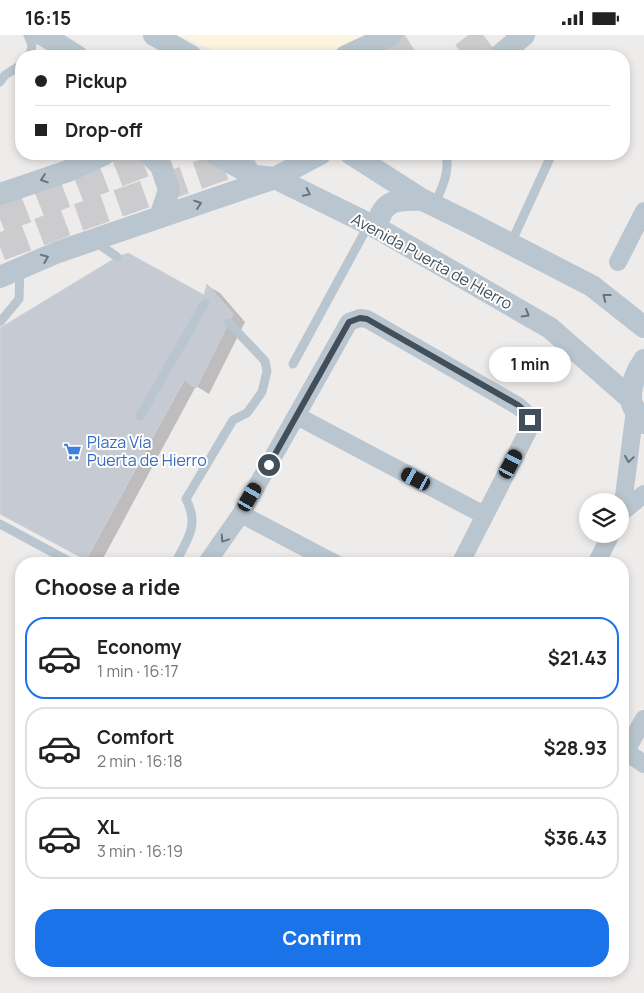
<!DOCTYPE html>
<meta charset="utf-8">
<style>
body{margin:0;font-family:Manrope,sans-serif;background:#f6f6f6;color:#222;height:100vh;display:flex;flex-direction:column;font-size:19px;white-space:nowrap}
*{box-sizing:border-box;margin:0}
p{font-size:16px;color:#767676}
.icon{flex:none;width:28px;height:28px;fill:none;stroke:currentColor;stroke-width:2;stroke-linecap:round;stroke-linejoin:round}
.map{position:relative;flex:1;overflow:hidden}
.sheet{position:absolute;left:15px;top:522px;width:614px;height:420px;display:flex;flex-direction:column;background:#fff;border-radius:20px;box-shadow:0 2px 8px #0003}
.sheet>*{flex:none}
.hud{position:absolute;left:15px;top:15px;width:615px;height:110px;border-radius:20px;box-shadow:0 2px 8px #0003;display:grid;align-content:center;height:110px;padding:0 20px;background:#fff}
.fabs{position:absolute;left:579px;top:458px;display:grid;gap:10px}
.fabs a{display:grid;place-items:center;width:50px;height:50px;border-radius:50%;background:#fff;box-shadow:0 2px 8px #0003;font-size:25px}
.end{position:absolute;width:22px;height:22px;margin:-11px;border:6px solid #424f5a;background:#fff;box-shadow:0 0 0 2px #fff}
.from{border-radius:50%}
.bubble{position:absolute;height:35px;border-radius:18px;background:#fff;box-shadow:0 2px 8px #0003;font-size:16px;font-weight:700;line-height:35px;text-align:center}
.car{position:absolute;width:15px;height:30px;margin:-15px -8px;border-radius:6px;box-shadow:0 0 4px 1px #0007;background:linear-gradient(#222 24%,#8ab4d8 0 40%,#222 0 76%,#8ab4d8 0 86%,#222 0)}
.hud b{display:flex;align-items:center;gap:18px;height:48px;font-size:19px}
.hud b+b{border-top:1px solid #e0e0e0}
.hud i{width:12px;height:12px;background:#222}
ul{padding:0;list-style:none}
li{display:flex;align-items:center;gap:15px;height:82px;margin:0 10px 8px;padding:0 10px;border:2px solid #e0e0e0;border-radius:20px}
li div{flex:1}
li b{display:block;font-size:19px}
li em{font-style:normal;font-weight:700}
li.current{border-color:#1a73e8}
li>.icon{width:45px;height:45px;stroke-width:1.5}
h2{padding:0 20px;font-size:22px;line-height:60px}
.action{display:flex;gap:10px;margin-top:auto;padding:10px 20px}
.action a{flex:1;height:58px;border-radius:20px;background:#1a73e8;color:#fff;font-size:20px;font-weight:700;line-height:58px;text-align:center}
.status{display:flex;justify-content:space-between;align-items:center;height:35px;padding:0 25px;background:#fff;direction:ltr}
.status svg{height:14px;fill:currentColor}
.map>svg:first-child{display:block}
</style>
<div class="status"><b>16:15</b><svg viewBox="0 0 49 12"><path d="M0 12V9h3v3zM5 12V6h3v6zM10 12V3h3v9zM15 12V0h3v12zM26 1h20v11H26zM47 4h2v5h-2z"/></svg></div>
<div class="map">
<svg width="644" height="958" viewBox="0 0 644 958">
<rect width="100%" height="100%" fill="#eeebeb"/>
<polygon fill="#fdf4e0" points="177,0 379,0 370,6 315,21 227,21"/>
<polygon fill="#0003" points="208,251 220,258 245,287 209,359 196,351 100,529 94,529 0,478 0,295 205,262"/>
<polygon fill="#c6cad2" stroke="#ced1d8" points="128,218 204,260 207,249 233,279 196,353 184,345 86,525 0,479 0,293 117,222"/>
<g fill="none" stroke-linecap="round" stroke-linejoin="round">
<g stroke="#ccccce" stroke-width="28" stroke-dasharray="28 14" stroke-linecap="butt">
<polyline points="385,21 417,0"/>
<polyline points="464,21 491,0"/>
<polyline points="0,184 167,119"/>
<polyline points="0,212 71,185 233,128 252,119"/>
</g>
<g stroke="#bac6cf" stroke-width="9">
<polyline points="28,0 32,10 30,21"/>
<polyline points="0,47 5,40 21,30"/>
<path d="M434,170C442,153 450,138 446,119"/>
<polyline points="96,207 117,222"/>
<polyline points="511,208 550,123"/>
<polyline points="0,287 19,264 20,234"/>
<polyline points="293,329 369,189"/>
<polyline points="140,381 205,268"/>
<polyline points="0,489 74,529"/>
<path d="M175,529C187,504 200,491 186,464L233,385L247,378L262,357L267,336L265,326L229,288"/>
</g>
<g stroke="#bac6cf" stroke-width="18">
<polyline points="618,227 644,176"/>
<polyline points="297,381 484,480"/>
<polyline points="622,477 644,459"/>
<polyline points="241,479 336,529"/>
<polyline points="620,482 622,477 635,375"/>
<path d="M206,529L241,479L349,287L360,283L367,284L518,371C527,378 530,382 529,394L460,529"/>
<polyline points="596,529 611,499"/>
<polyline points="622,714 644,729"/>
<polyline points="626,716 644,684"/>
</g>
<g stroke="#bac6cf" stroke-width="22">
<polyline points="43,0 77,21"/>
<polyline points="154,0 191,21"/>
<polyline points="346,21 391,0"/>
<polyline points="499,21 524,0"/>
<polyline points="149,119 161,131 169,155 160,182"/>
<polyline points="215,119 255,141 275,143 377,193 550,293 631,364"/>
<polyline points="351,119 423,165 470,188 592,251 644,292"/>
<polyline points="0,159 68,136 105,119"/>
<path d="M377,193C381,164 398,164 423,165"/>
<polyline points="0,242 58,217 275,143 320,119"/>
<path d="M644,325C637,335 630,351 631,363C631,372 639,381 644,388"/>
</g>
</g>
<defs><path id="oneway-chevron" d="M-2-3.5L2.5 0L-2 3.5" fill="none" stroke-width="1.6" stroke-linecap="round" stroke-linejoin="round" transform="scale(1.25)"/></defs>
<g stroke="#66737d">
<use href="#oneway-chevron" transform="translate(44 144) rotate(161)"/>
<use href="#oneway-chevron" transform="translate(307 158) rotate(26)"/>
<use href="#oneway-chevron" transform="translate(198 169) rotate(-19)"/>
<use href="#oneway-chevron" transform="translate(45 223) rotate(-22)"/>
<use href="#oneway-chevron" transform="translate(606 262) rotate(-142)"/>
<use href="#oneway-chevron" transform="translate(526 279) rotate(30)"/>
<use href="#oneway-chevron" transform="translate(629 424) rotate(98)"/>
<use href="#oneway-chevron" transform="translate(224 504) rotate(124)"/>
</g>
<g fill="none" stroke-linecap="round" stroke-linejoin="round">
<polyline stroke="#424f5a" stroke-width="6" points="269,430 349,287 360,283 367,284 518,370 526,377 530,385"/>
</g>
<defs>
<symbol id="supermarket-bare" viewBox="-9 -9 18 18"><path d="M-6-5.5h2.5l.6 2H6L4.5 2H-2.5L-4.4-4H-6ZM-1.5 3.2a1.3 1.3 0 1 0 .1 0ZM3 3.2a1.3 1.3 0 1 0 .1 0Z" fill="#3f7fe0" stroke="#fff" stroke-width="2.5" paint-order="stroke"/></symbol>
</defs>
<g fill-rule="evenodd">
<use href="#supermarket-bare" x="60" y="404" width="25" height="25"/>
</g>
<g text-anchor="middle" stroke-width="4" stroke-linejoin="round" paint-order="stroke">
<g font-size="16" fill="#424f5a" stroke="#fff">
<text transform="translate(432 226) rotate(29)" y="6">Avenida Puerta de Hierro</text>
</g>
<g font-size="16" fill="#366cbe" stroke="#fff" text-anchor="start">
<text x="87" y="413">Plaza Vía<tspan x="87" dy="18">Puerta de Hierro</tspan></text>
</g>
</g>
</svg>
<div class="fabs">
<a><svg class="icon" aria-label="layers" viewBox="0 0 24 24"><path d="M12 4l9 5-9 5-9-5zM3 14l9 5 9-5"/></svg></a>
</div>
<i class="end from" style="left:269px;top:430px"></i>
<i class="end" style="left:530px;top:385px"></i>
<div class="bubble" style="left:489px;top:312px;width:82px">1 min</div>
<i class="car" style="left:511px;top:429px;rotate:28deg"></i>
<i class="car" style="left:416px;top:444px;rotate:298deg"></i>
<i class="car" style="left:250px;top:462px;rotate:30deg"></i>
<div class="hud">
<b><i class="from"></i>Pickup</b>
<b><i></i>Drop-off</b>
</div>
<section class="sheet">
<h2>Choose a ride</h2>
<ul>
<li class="current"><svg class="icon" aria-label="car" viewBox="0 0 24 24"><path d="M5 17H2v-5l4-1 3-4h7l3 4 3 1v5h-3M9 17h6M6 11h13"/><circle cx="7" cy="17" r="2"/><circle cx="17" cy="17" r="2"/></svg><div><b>Economy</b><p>1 min · 16:17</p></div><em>$21.43</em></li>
<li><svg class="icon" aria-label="car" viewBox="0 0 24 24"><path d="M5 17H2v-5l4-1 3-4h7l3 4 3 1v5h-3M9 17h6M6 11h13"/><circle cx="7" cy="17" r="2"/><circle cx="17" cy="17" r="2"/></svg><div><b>Comfort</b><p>2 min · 16:18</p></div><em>$28.93</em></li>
<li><svg class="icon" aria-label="car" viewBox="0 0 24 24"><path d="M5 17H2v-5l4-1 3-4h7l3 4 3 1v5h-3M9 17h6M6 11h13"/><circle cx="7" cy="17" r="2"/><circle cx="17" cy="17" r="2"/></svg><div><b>XL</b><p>3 min · 16:19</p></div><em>$36.43</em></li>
</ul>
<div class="action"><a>Confirm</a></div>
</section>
</div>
